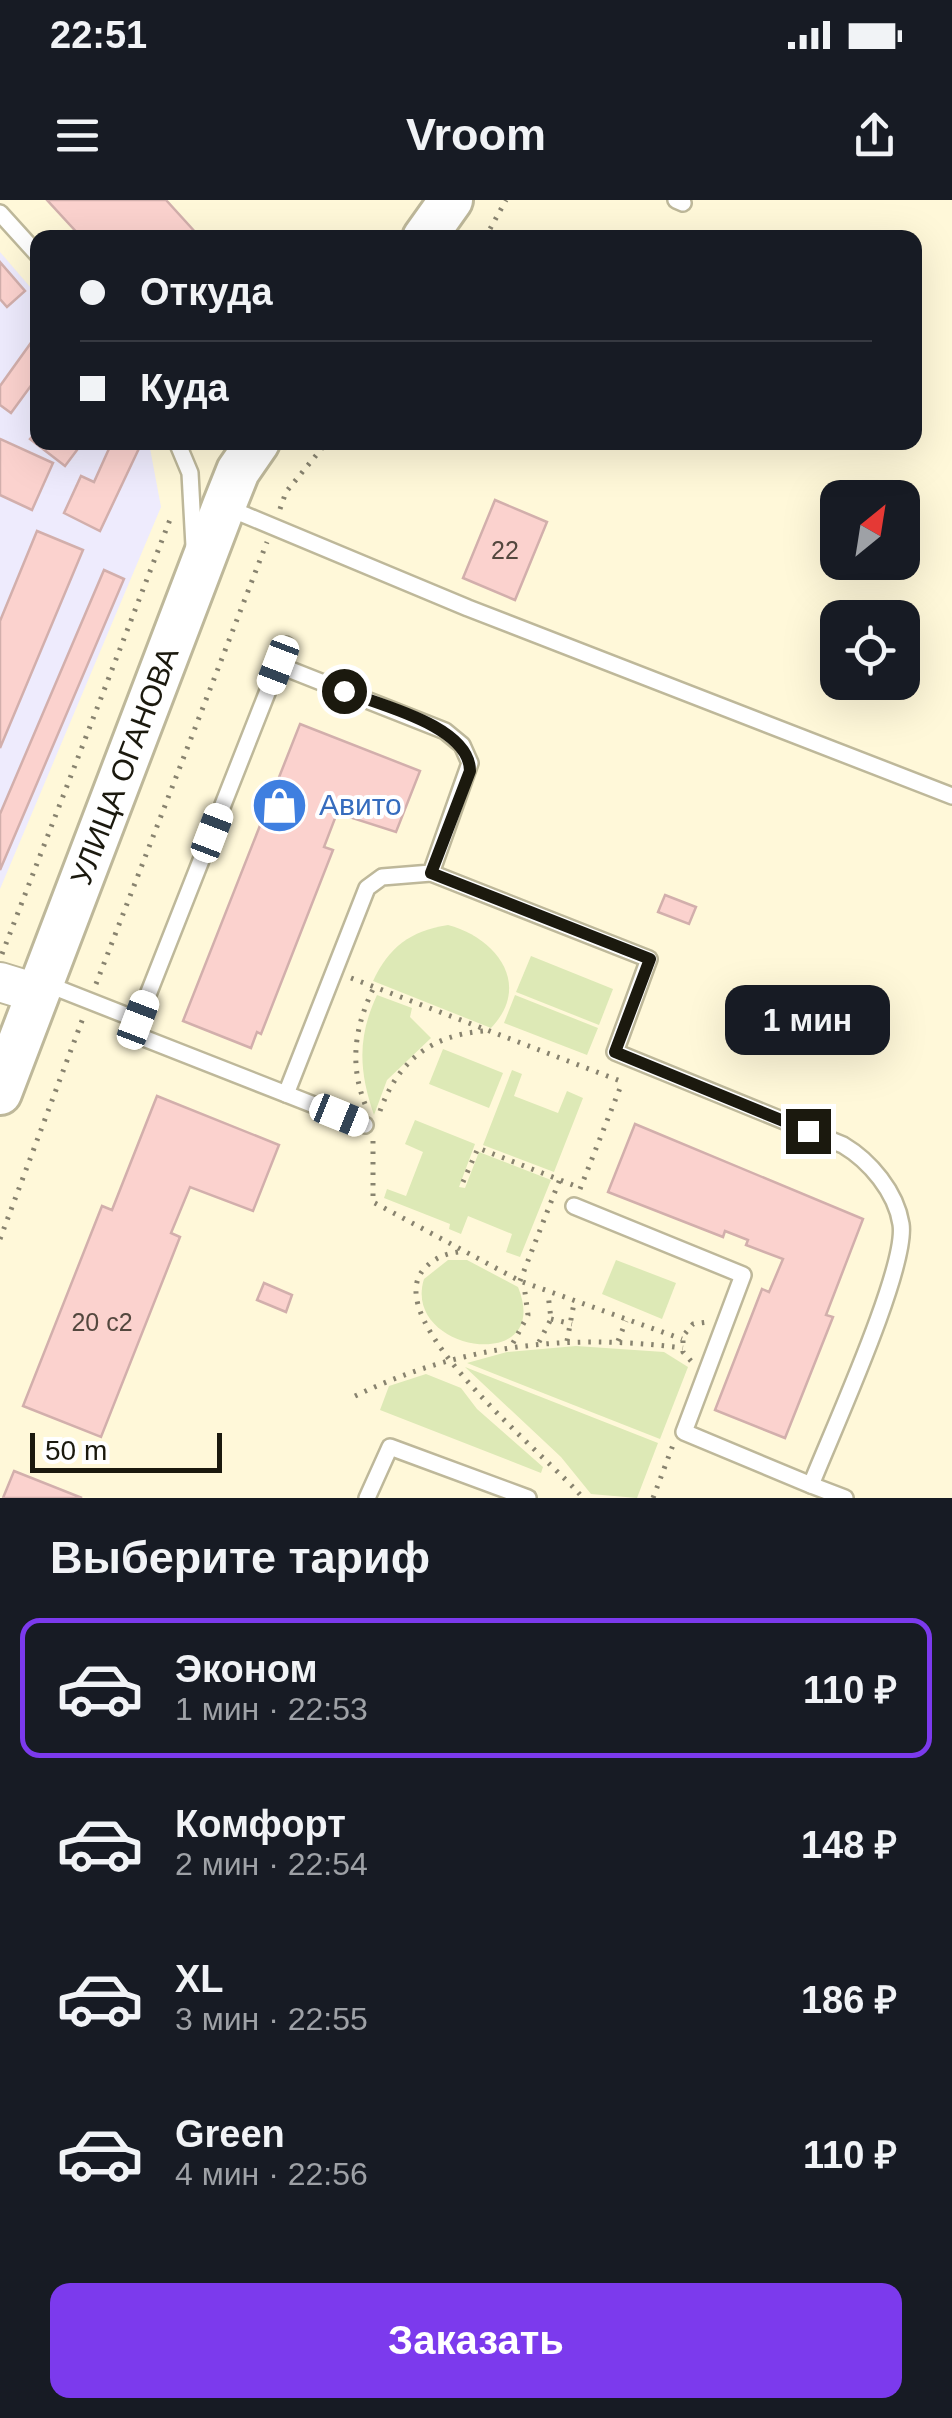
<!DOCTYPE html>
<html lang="ru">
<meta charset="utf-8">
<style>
body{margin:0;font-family:Helvetica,sans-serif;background:#20242c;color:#f1f3f6;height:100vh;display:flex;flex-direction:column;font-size:38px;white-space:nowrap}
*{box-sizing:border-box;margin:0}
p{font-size:32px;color:#9ea1a6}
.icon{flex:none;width:55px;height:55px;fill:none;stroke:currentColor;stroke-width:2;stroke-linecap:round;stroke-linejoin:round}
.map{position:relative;height:1298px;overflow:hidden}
.panel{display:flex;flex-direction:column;background:#171b24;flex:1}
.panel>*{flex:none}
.top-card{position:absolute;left:30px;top:30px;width:892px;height:220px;border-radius:20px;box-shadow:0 10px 40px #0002;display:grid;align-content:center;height:220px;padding:0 50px;background:#171b24}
.needle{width:65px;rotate:30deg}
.controls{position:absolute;left:820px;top:280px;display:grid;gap:20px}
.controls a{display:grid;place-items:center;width:100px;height:100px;border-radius:20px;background:#171b24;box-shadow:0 10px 40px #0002;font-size:50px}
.scale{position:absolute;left:30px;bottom:25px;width:192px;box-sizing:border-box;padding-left:10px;border:5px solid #1b190e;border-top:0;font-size:28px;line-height:35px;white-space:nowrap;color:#1b190e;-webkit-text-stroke:8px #fff;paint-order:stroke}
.end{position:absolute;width:45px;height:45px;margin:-22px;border:12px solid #1b190e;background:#fff;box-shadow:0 0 0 5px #fff}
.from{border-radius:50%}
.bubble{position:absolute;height:70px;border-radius:20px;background:#171b24;box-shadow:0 10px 40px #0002;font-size:32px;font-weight:700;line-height:70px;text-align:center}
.car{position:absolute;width:30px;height:60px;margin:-30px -15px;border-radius:12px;box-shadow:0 0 8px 2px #0007;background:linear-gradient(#fff 24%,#345 0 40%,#fff 0 76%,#345 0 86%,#fff 0)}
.top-card b{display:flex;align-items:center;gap:35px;height:95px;font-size:38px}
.top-card b+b{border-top:2px solid #363941}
.top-card i{width:25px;height:25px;background:#f1f3f6}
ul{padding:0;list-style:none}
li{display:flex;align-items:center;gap:30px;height:140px;margin:0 20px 15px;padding:0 30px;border:5px solid transparent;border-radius:20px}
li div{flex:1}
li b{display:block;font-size:38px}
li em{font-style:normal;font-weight:700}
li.current{border-color:#7c3aed}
li>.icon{width:90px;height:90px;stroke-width:1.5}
h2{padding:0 50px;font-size:45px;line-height:120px}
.cta{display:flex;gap:20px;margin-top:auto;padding:20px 50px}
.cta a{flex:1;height:115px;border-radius:20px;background:#7c3aed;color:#fff;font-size:40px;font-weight:700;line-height:115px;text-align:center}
.status{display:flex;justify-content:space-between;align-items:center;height:70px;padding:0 50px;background:#171b24;direction:ltr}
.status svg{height:28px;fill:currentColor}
header{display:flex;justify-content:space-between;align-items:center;height:130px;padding:0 50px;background:#171b24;font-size:45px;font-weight:700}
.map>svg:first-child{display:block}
</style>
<div class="status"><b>22:51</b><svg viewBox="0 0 49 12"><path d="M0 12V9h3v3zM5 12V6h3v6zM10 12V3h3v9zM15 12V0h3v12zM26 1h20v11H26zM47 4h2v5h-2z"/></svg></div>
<header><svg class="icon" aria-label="menu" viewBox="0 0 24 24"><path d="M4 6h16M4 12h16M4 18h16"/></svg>Vroom<svg class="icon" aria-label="share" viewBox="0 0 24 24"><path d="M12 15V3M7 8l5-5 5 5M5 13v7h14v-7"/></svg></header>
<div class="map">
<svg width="952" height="1298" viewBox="0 0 952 1298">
<rect width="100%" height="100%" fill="#fff8d9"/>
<polygon fill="#eeebfd" points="0,52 37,95 38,242 149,243 161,307 0,689"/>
<g fill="#dde9b6">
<path d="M448,725C495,737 533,784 491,828L373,781C389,747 410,731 448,725Z"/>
<polygon points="531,756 613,789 599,825 516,792"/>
<path d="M377,795L412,808L410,817L431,838L387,880L374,915C359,871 357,838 377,795Z"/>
<polygon points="515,795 598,828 587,855 504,823"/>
<polygon points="443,849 503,873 489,908 429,884"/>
<polygon points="512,870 522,874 514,896 558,913 567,891 583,898 554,972 483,945"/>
<polygon points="415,920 475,944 459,987 465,988 479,952 551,980 520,1057 506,1052 512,1034 468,1016 461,1034 449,1029 450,1024 384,998 387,989 406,996 423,952 405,944"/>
<path d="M448,1060H467L518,1087C554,1176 401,1152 424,1079Z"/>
<polygon points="616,1060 676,1083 662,1119 602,1094"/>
<polygon points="576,1146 664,1152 688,1167 660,1239 467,1163 507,1152"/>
<polygon points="465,1167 658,1243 637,1298 591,1294 561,1257"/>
<polygon points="426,1174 461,1188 477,1209 543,1267 541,1273 380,1210 389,1186"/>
</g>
<g fill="#fbd2ce" stroke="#d2afac" stroke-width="2.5">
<polygon points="47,0 166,0 197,34 82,38"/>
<polygon points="0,62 25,91 7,107 0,99"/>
<polygon points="38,133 38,176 11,213 0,205 0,186"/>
<polygon points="38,229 38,242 83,242 65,266 30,239"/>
<polygon points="0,239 53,263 32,310 0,295"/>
<polygon points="112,242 142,242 100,331 64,313 81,276 94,282"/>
<polygon points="495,300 547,322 515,400 463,378"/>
<polygon points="37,331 83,350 0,548 0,421"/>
<polygon points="104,370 124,379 0,670 0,614"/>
<polygon points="300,524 420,571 396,632 337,613 324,647 333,650 261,834 257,832 251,848 183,821"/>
<polygon points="665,695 696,707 689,724 658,712"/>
<polygon points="157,896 279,945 253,1011 190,987 171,1033 180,1037 101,1237 23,1206 102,1006 112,1010"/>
<polygon points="635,924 863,1019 826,1115 833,1117 785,1238 715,1210 762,1089 769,1092 783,1059 746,1045 748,1040 725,1031 723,1037 608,992"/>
<polygon points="264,1083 292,1095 286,1112 257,1100"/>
<polygon points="14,1271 82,1298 3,1298"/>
</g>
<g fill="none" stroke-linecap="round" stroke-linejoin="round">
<defs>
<g id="service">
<polyline points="676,0 683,3"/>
<polyline points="0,13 38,55"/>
<polyline points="177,242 190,273 194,346"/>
<polyline points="226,307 468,408 952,596"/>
<polyline points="278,465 445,531 462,545 470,563 431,673 382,677 367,688 286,894"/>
<path d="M431,673L649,759L615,852L843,945C870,961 896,992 901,1024C908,1067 831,1234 811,1285L845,1298"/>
<polyline points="44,783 138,820 136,833 141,837 365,925"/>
<polyline points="138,820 286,445"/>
<polyline points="574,1006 743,1075 684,1232 811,1285"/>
<polyline points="367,1298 390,1247 528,1298"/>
</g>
<polyline id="tertiary" points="0,782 39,794"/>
<g id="secondary">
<polyline points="424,38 451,0"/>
<path id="s1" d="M0,893L224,306L238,271L258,242"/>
</g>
</defs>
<use href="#service" stroke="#beb89a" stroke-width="20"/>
<use href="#tertiary" stroke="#beb89a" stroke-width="42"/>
<use href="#secondary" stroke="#beb89a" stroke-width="48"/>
<g stroke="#88836f" stroke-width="5" stroke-dasharray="2.5 8" stroke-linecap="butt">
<polyline points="485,38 506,0"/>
<polyline points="280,309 286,292 327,242"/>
<polyline points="2,754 171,317"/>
<polyline points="351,778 623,882"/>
<polyline points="96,784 267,342"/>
<path d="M365,904C349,863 355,826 374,787"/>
<path d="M380,911C398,861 431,835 484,831"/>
<polyline points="373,941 373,1002 520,1081 682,1139"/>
<polyline points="463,982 478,948 573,985"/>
<polyline points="580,989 622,883"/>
<polyline points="0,1039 83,818"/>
<path d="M458,1052C444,1054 433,1059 424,1069C377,1121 550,1258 583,1298"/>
<polyline points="520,1081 560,979"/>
<polyline points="551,1119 572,1124"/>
<polyline points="567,1141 574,1103"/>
<polyline points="618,1141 626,1121"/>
<polyline points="539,1142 551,1119 548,1094"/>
<polyline points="513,1143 528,1115 524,1085"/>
<polyline points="691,1161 683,1152 683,1136 693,1124 708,1122"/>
<path d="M355,1196C461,1145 567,1133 683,1148"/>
<polyline points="653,1298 673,1245"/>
</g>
<use href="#service" stroke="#fff" stroke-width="15"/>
<use href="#tertiary" stroke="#fff" stroke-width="38"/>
<use href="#secondary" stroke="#fff" stroke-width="42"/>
</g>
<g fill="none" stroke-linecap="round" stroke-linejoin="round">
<path stroke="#1b190e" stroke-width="12" d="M344,491C380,505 470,526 470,571L431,673L650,759L615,852L808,931"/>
</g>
<defs>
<symbol id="shop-disc" viewBox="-11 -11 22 22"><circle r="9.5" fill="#3f7fe0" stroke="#fff"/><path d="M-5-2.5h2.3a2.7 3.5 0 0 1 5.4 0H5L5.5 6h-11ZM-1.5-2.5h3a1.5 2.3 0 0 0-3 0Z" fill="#fff"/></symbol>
</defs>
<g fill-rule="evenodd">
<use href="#shop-disc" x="248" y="574" width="63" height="63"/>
</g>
<g text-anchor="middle" stroke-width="8" stroke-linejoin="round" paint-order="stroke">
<g font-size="25" fill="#53473e">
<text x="505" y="359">22</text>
<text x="102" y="1131">20 с2</text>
</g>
<g font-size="30" fill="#1b190e" stroke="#fff">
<text dy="10" stroke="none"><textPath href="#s1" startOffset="350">УЛИЦА ОГАНОВА</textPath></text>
</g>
<g font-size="30" fill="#366cbe" stroke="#fff" text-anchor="start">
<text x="319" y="615">Авито</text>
</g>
</g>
</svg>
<div class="controls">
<a><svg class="needle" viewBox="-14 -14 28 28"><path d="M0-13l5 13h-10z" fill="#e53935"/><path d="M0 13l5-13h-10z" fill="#9ea1a6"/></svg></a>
<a><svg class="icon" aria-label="locate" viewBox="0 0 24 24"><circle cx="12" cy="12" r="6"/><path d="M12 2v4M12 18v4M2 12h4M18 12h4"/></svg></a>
</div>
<div class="scale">50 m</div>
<i class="end from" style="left:344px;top:491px"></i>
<i class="end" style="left:808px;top:931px"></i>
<div class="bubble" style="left:725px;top:785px;width:165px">1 мин</div>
<i class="car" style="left:278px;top:465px;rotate:201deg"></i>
<i class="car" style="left:212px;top:633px;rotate:21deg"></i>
<i class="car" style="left:138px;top:820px;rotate:21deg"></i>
<i class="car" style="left:339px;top:915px;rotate:112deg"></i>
<div class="top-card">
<b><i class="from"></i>Откуда</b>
<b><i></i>Куда</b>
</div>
</div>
<section class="panel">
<h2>Выберите тариф</h2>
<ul>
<li class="current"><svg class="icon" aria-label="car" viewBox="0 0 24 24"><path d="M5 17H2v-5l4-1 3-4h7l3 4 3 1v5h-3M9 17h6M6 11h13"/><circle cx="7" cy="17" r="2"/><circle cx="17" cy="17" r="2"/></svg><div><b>Эконом</b><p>1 мин · 22:53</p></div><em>110 ₽</em></li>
<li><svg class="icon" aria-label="car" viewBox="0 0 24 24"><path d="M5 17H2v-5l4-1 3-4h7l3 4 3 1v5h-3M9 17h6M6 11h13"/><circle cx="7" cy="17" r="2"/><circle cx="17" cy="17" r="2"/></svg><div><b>Комфорт</b><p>2 мин · 22:54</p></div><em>148 ₽</em></li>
<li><svg class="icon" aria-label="car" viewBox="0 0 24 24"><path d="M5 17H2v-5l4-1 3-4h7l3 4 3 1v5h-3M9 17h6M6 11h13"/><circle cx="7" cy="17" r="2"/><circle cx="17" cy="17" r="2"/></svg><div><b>XL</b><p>3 мин · 22:55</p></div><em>186 ₽</em></li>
<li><svg class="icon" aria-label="car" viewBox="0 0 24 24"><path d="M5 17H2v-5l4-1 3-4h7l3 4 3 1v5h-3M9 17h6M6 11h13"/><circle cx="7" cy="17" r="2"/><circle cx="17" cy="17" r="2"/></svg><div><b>Green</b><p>4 мин · 22:56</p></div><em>110 ₽</em></li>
</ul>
<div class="cta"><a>Заказать</a></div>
</section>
